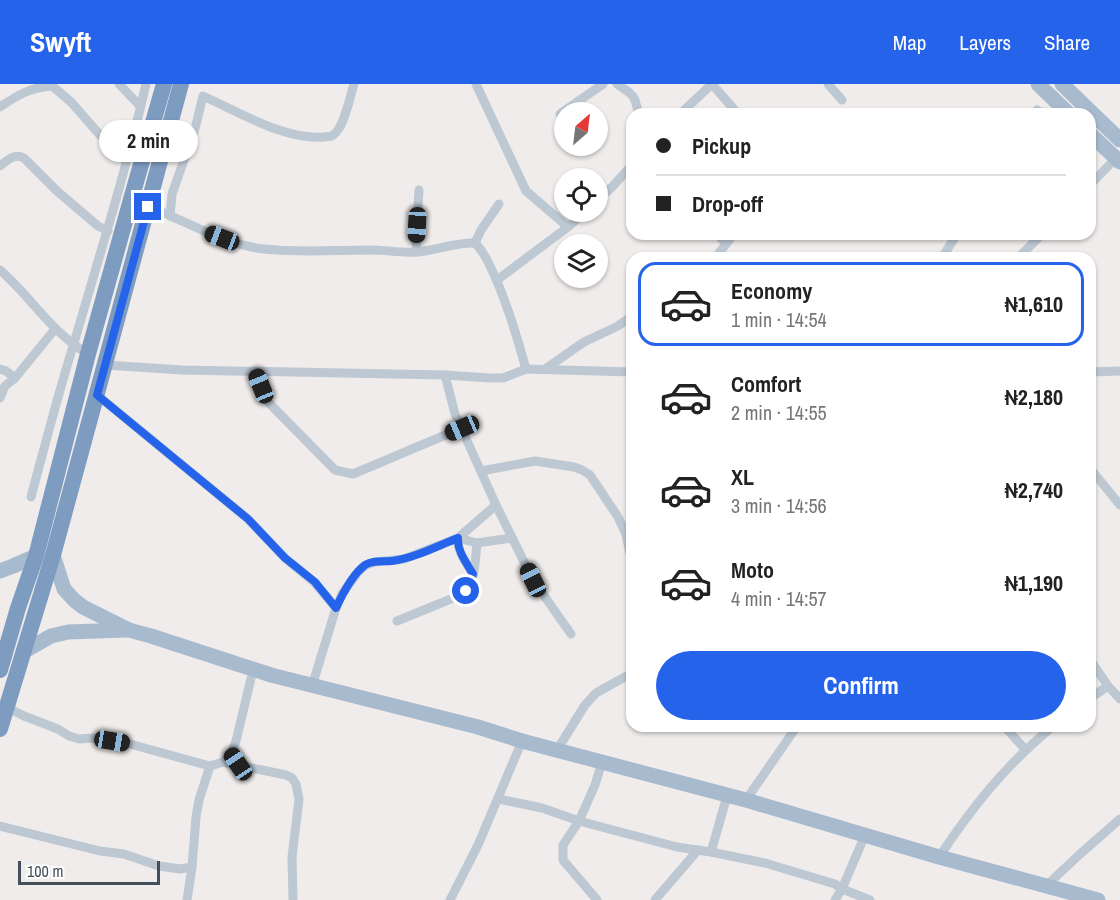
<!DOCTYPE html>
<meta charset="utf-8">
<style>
body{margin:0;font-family:"Archivo Narrow",sans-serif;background:#f2f2f2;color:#222;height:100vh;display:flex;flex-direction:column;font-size:22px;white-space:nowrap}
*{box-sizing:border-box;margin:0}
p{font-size:20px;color:#767676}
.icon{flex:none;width:33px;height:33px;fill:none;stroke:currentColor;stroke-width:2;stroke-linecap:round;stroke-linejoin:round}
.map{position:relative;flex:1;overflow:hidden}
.drawer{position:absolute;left:626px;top:168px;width:470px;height:480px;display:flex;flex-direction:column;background:#fff;border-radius:18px;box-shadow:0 2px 4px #0004}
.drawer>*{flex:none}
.banner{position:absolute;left:626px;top:24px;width:470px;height:132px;border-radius:18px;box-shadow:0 2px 4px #0004;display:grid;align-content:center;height:132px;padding:0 30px;background:#fff}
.needle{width:39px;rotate:28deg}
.tools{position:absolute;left:554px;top:18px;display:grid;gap:12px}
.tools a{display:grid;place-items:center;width:54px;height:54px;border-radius:50%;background:#fff;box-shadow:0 2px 4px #0004;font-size:30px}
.scale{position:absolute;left:18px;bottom:15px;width:142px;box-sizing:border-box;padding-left:6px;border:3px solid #434e5b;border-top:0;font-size:16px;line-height:21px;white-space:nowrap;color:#434e5b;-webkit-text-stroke:4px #fff;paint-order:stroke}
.end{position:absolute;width:27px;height:27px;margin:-14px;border:8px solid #2563eb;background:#fff;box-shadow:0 0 0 3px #fff}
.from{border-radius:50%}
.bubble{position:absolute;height:42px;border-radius:21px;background:#fff;box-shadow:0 2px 4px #0004;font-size:20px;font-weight:700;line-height:42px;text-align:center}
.car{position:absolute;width:18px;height:36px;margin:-18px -9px;border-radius:8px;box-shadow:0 0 4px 2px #0007;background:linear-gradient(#222 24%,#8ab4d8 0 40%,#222 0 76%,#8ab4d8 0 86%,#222 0)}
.banner b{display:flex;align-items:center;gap:21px;height:57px;font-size:22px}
.banner b+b{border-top:2px solid #e0e0e0}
.banner i{width:15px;height:15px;background:#222}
ul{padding:10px 0 0;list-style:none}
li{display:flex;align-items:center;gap:18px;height:84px;margin:0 12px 9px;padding:0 18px;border:3px solid transparent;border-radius:18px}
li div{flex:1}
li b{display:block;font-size:22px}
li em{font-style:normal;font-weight:700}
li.on{border-color:#2563eb}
li>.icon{width:54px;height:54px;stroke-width:1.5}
.action{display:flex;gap:12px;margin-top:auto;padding:12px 30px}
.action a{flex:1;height:69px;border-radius:36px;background:#2563eb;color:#fff;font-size:24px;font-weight:700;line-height:69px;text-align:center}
header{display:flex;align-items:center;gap:36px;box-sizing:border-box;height:84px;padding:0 30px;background:#2563eb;color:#fff}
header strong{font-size:28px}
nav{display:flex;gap:33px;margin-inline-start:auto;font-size:21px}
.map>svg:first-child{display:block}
</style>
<header>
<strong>Swyft</strong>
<nav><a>Map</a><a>Layers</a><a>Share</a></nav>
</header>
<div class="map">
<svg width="1120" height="816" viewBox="0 0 1120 816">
<rect width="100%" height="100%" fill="#efeceb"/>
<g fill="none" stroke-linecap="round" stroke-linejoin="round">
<g stroke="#bdc8d3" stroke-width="9">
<polyline points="50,0 71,18 107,59 128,72"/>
<polyline points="119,0 140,22"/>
<polyline points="476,0 526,107 568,143"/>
<path d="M617,0C622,4 631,8 634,14C637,20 636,24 640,30"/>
<polyline points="712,0 738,30"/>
<polyline points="828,0 842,16"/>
<path d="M0,23C18,11 29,4 51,2"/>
<polyline points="560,30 603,0"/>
<polyline points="680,30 712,0"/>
<polyline points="1034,30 1037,26 1044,30"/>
<path d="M0,82C8,76 14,69 24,74L57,107L98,142L108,147"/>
<polyline points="1089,102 1116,74"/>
<polyline points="597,116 612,103 632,81"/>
<path d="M148,123C160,126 170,132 182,137C208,149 235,162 264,165C299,169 335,166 370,166C386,166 401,169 416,168C436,167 455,158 475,159C482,166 486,173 490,182C506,215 516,250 526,285"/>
<path d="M170,132L172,110L195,45L203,12C239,28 284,56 324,53C327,52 331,53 333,51C344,45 350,12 354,0"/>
<polyline points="717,150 726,160"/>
<polyline points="475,159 481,146 499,120"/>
<polyline points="418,168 416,159 419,106"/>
<polyline points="715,174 734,150"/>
<polyline points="942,174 957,150"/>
<polyline points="1018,174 1042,150"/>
<path d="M0,186C31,213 52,249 88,270"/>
<polyline points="497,196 568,143 585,128"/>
<polyline points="105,281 182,286 445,291 489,294 503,294 526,285 632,288"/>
<polyline points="0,285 6,287 15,294"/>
<polyline points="545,285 584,258 618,242 632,232"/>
<polyline points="256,287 267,317 335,386 353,390 462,344"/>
<polyline points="1089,288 1120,287"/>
<polyline points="445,291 455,330 496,421 533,496 571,550"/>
<polyline points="97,311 248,435 285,474 314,498 336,524"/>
<polyline points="0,314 5,302 15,294 55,245"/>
<polyline points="1089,383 1120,421"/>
<polyline points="481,387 535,377 574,383 582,386 590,391 618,433 626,450 630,470"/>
<path d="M31,413C45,361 58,310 74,259C99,173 126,87 146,0"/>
<path d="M473,490C466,479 457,467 458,454L477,459L512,454"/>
<path d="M397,537L463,510C476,499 475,475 477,459"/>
<polyline points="1089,574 1108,602 1120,615"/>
<polyline points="312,602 336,524 342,510 358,488 366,481 375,478 404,475 458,454 496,421"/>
<polyline points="1089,615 1108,602"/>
<polyline points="6,623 24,632 58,645 69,652 79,655 93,654 130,660 210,682 223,678 286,691 292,694 296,700 299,715 292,773 293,816"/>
<polyline points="1004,642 1025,665"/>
<polyline points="557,666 585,621 596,609 632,589"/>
<polyline points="223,678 231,670 236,657 253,586"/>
<polyline points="499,715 542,724 579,737 677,763 711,768 765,779 835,800 842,805 870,816"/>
<polyline points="746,716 795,645 798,642"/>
<polyline points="0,742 100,767 124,770 159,782 180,785 192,783"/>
<polyline points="711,768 727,712"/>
<path d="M939,773C973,722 1005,682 1053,642"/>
<polyline points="1046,802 1079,771 1120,735"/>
<polyline points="187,816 192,783 196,733 199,716 210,682"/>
<polyline points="450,816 478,761 522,657"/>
<polyline points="597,816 563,776 563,761 579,737 595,701 602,678"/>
<polyline points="655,816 698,766"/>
<polyline points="835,816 842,805 865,751"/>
</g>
<g stroke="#a8bace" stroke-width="15">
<polyline points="1038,0 1069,30"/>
<polyline points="1062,0 1120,56"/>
<polyline points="1089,49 1120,78"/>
<polyline points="53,471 64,505 74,516 83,523 129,546 151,552 271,591 478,643 522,657 746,716 939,773 1098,816"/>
<polyline points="0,487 13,482 36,472"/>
<polyline points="23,568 51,552 68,548 126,546"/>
</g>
<g stroke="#7e9bc0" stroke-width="16">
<polyline points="0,586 18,524 36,472 88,270 132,112 164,0"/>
<polyline points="0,645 53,471 181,0"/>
</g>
</g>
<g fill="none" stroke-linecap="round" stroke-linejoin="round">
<path stroke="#2563eb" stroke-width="8" d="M148,123L97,311L248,435L285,474L315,498L336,524C342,511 353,490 365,481C372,476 383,478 392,477C415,474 437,462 458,454C457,467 466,478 473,490L469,503L466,507"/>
</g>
</svg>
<div class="tools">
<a><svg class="needle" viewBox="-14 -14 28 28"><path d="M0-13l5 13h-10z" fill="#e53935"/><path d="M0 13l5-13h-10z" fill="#767676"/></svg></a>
<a><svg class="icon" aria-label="locate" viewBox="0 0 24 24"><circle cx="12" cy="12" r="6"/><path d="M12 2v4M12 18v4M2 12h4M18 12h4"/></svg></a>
<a><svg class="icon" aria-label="layers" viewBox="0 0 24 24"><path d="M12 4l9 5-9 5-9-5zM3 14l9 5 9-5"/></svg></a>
</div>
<div class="scale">100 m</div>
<i class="end from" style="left:466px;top:507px"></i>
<i class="end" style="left:148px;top:123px"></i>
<div class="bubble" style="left:99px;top:36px;width:99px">2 min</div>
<i class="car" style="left:417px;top:141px;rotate:183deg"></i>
<i class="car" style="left:222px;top:154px;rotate:291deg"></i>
<i class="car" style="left:261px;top:302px;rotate:338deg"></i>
<i class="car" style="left:462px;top:344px;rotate:247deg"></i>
<i class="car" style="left:533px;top:496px;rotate:334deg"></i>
<i class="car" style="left:112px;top:657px;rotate:99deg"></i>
<i class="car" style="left:238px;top:680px;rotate:326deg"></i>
<div class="banner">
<b><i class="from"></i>Pickup</b>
<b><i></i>Drop-off</b>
</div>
<section class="drawer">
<ul>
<li class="on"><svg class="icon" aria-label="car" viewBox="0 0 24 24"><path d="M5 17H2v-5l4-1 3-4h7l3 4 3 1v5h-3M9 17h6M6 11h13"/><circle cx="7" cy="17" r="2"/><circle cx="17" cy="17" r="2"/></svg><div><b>Economy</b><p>1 min · 14:54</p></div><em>₦1,610</em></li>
<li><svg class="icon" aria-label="car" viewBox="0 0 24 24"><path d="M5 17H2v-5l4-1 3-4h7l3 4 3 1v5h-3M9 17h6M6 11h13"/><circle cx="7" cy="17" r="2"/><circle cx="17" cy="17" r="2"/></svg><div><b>Comfort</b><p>2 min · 14:55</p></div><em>₦2,180</em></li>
<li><svg class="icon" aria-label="car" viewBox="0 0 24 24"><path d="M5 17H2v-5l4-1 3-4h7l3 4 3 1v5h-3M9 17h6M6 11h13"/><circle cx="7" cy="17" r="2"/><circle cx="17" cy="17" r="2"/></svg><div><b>XL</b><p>3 min · 14:56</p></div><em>₦2,740</em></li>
<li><svg class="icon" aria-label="car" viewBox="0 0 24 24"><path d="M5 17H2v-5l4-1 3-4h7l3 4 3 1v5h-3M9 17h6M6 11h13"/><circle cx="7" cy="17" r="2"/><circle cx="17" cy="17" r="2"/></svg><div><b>Moto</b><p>4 min · 14:57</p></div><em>₦1,190</em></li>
</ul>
<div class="action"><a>Confirm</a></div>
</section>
</div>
